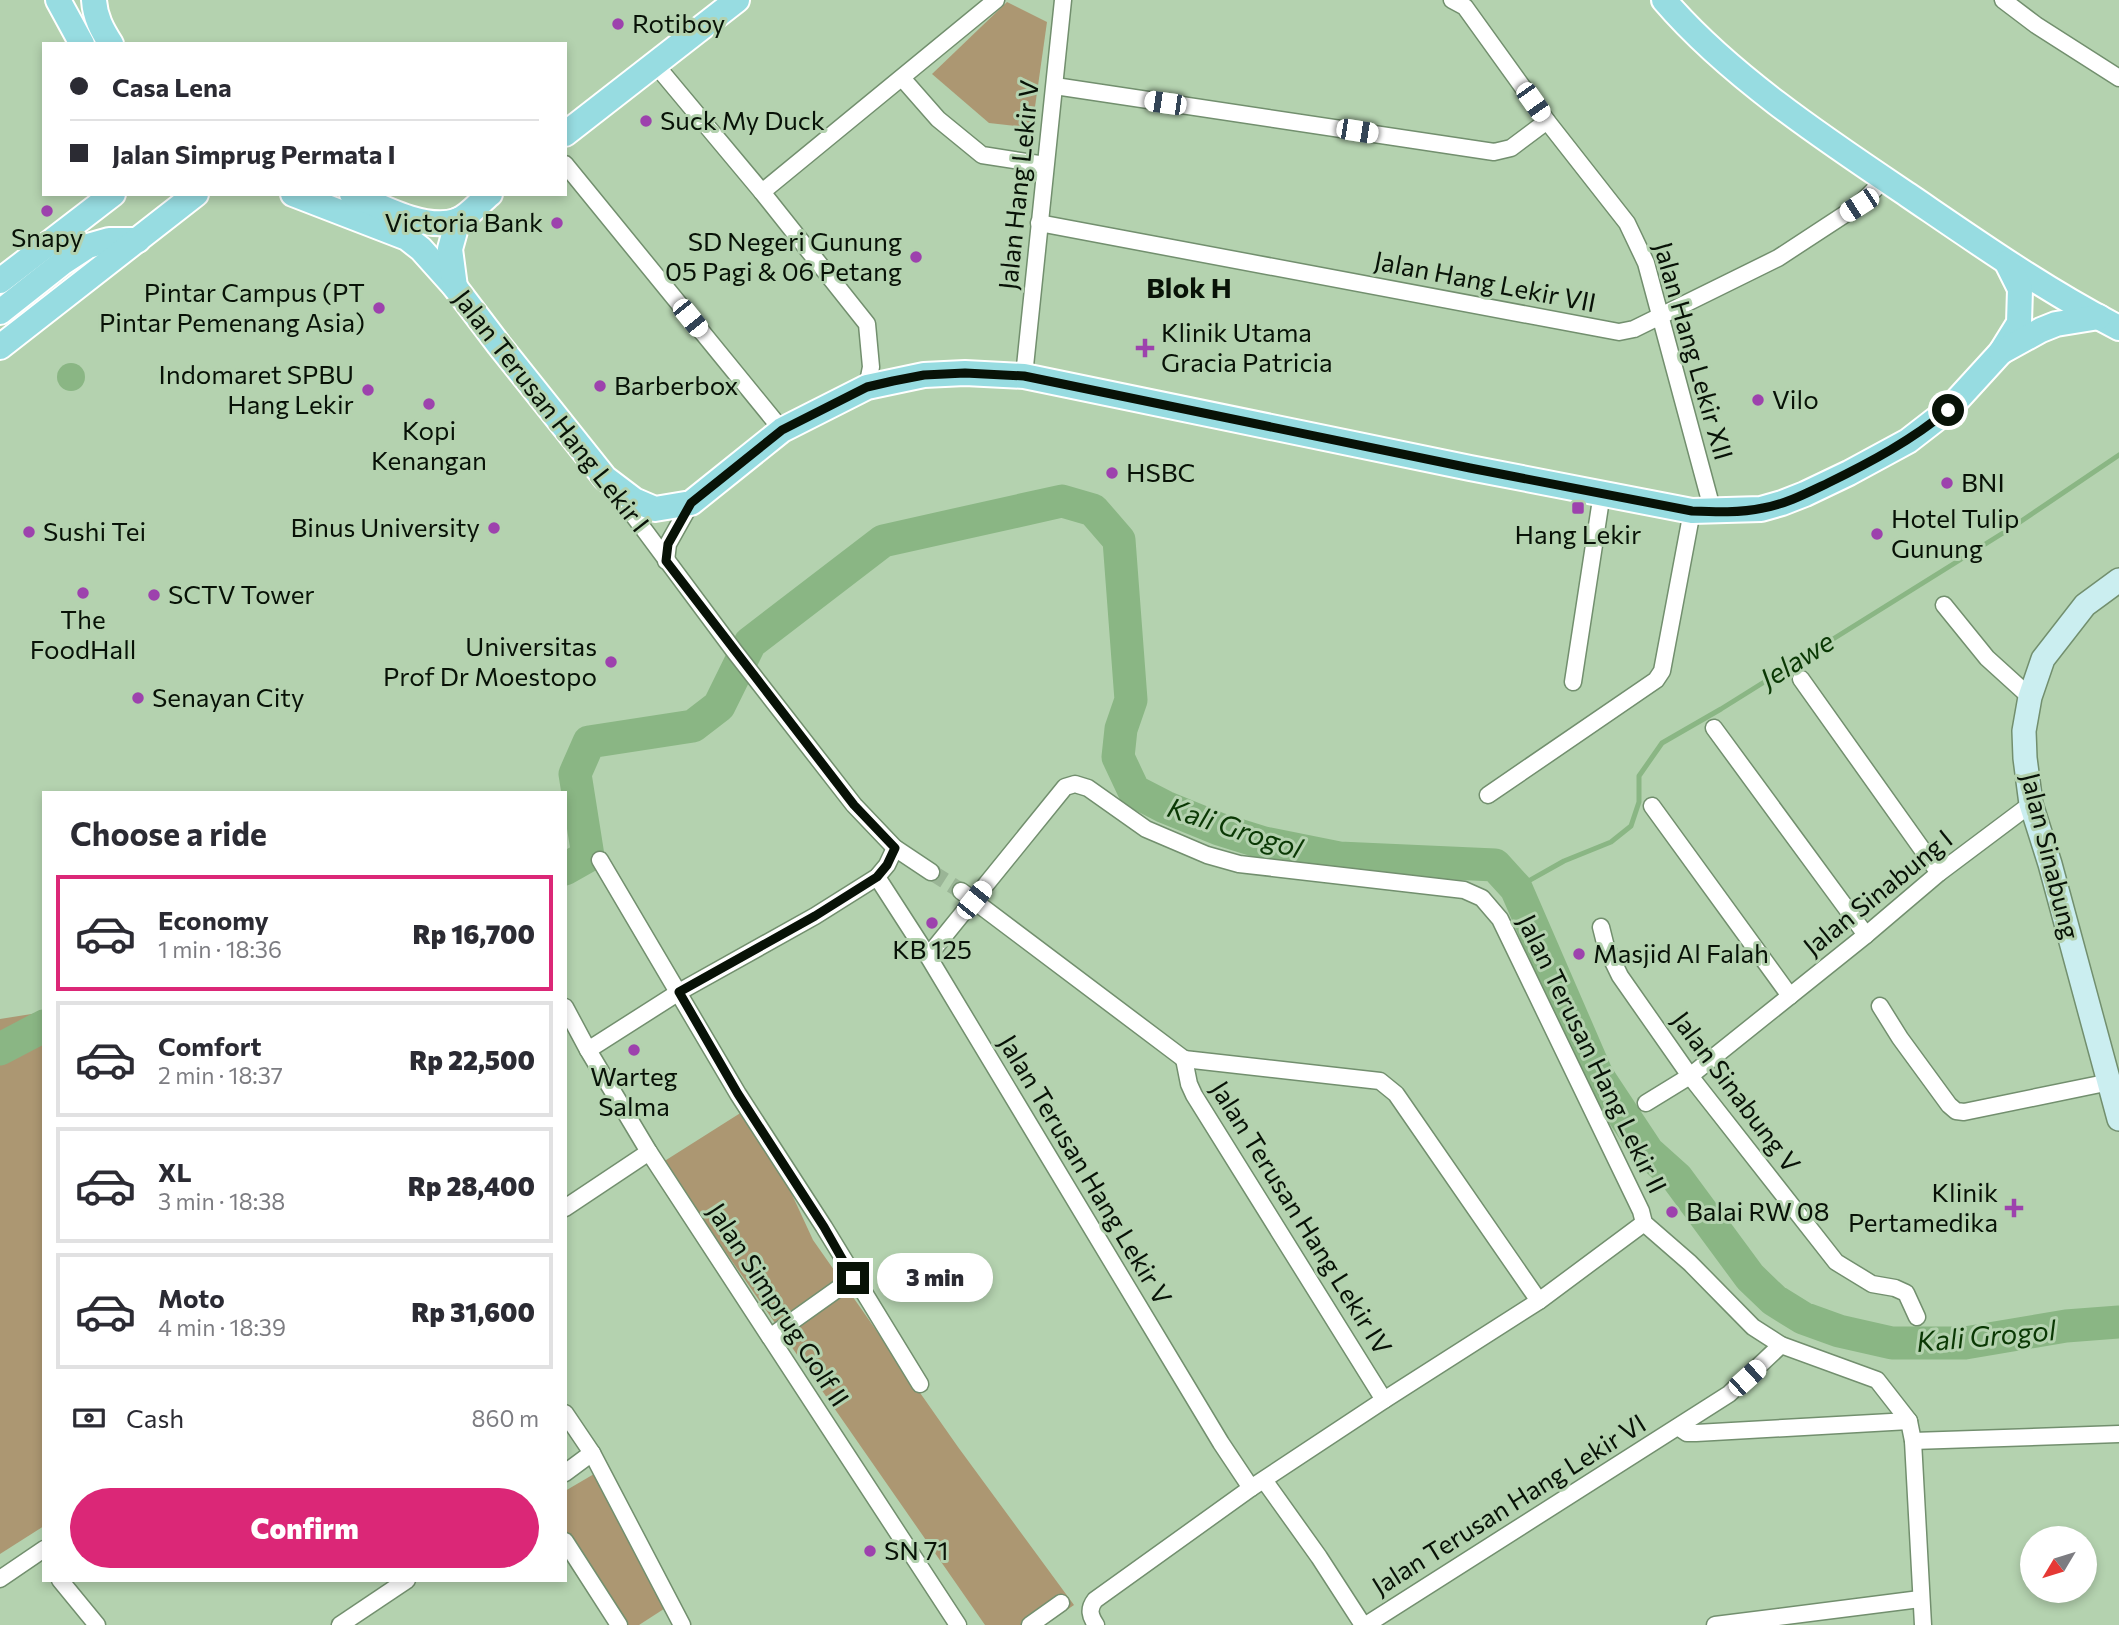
<!DOCTYPE html>
<meta charset="utf-8">
<style>
body{margin:0;font-family:Commissioner,sans-serif;background:#f7f7f7;color:#2b2b33;height:100vh;display:flex;flex-direction:column;font-size:26px;white-space:nowrap}
*{box-sizing:border-box;margin:0}
p{font-size:23px;color:#7c7c81}
.icon{flex:none;width:38px;height:38px;fill:none;stroke:currentColor;stroke-width:2;stroke-linecap:round;stroke-linejoin:round}
.map{position:relative;flex:1;overflow:hidden}
.panel{position:absolute;left:42px;top:791px;width:525px;height:791px;display:flex;flex-direction:column;background:#fff;border-radius:0px;box-shadow:0 4px 10px #0003}
.panel>*{flex:none}
.guide{position:absolute;left:42px;top:42px;width:525px;height:154px;border-radius:0px;box-shadow:0 4px 10px #0003;display:grid;align-content:center;height:154px;padding:0 28px;background:#fff}
.needle{width:46px;rotate:232deg}
.tools{position:absolute;left:2020px;top:1526px;display:grid;gap:14px}
.tools a{display:grid;place-items:center;width:77px;height:77px;border-radius:50%;background:#fff;box-shadow:0 4px 10px #0003;font-size:35px}
.end{position:absolute;width:32px;height:32px;margin:-16px;border:9px solid #081207;background:#fff;box-shadow:0 0 0 4px #fff}
.from{border-radius:50%}
.bubble{position:absolute;height:49px;border-radius:24px;background:#fff;box-shadow:0 4px 10px #0003;font-size:23px;font-weight:800;line-height:49px;text-align:center}
.car{position:absolute;width:21px;height:42px;margin:-21px -10px;border-radius:9px;box-shadow:0 0 5px 2px #0007;background:linear-gradient(#fff 24%,#345 0 40%,#fff 0 76%,#345 0 86%,#fff 0)}
.guide b{display:flex;align-items:center;gap:24px;height:66px;font-size:26px}
.guide b+b{border-top:2px solid #e1e1e2}
.guide i{width:18px;height:18px;background:#2b2b33}
ul{padding:0;list-style:none}
li{display:flex;align-items:center;gap:21px;height:116px;margin:0 14px 10px;padding:0 14px;border:4px solid #e1e1e2;border-radius:0px}
li div{flex:1}
li b{display:block;font-size:26px}
li em{font-style:normal;font-weight:800}
li.on{border-color:#db2777}
li>.icon{width:63px;height:63px;stroke-width:1.5}
h2{padding:0 28px;font-size:32px;line-height:84px}
.pay{display:flex;align-items:center;gap:18px;height:77px;padding:0 28px;font-size:26px}
.pay p{margin-inline-start:auto}
.primary-button{display:flex;gap:14px;margin-top:auto;padding:14px 28px}
.primary-button a{flex:1;height:80px;border-radius:42px;background:#db2777;color:#fff;font-size:28px;font-weight:800;line-height:80px;text-align:center}
.map>svg:first-child{display:block}
</style>
<div class="map">
<svg width="2119" height="1625" viewBox="0 0 2119 1625">
<rect width="100%" height="100%" fill="#b4d2af"/>
<g fill="#ac9772">
<polygon points="1007,2 1047,22 1032,128 989,123 932,74"/>
<polygon points="44,1012 44,1526 0,1554 0,1019"/>
<polygon points="742,1112 789,1188 813,1240 958,1447 1074,1605 1045,1625 985,1625 663,1162"/>
<polygon points="594,1474 670,1605 639,1625 623,1625 565,1533 565,1491"/>
</g>
<circle fill="#8ab684" cx="71" cy="377" r="14"/>
<g fill="none" stroke-linecap="round" stroke-linejoin="round">
<polyline stroke="#8ab684" stroke-width="5" points="1516,888 1564,861 1611,842 1631,826 1639,802 1639,776 1662,743 1721,709 2011,528 2119,455"/>
<g stroke="#8ab684" stroke-width="33">
<polyline points="565,869 588,856 575,774 589,742 693,726 719,706 750,643 883,541 1062,501 1093,510 1119,540 1131,700 1121,729 1118,757 1134,791 1165,807 1219,829 1264,843 1339,858 1495,865 1516,888 1597,1075 1648,1152 1677,1178 1750,1277 1774,1300 1803,1318 1839,1331 1892,1343 1965,1343 2066,1326 2119,1322"/>
<polyline points="0,1049 44,1026"/>
</g>
<polyline stroke="#9ab596" stroke-width="16" stroke-dasharray="16 8" stroke-linecap="butt" points="931,872 961,891"/>
<defs>
<g id="street">
<polyline points="1452,0 1465,7 1547,121 1627,223 1646,263 1713,512"/>
<polyline points="2003,0 2036,25 2119,78"/>
<polyline points="655,64 762,192 867,324 871,367 867,387"/>
<polyline points="902,78 938,119 982,155 1045,165"/>
<polyline points="1055,86 1494,152 1511,148 1547,121"/>
<polyline points="565,164 782,430"/>
<polyline points="762,192 996,0"/>
<polyline points="1039,223 1619,332 1634,329 1778,258 1859,205 1885,179"/>
<polyline points="1024,376 1063,0"/>
<polyline points="619,496 735,652 854,805 895,848 931,872"/>
<polyline points="666,561 668,544 691,503"/>
<polyline points="1944,605 1987,658 2030,697"/>
<polyline points="1801,679 1939,873"/>
<polyline points="1573,682 1602,493"/>
<polyline points="1714,728 1866,935"/>
<polyline points="1488,795 1656,680 1662,671 1692,511"/>
<polyline points="1652,806 1790,996"/>
<polyline points="600,860 738,1094 824,1227 920,1384"/>
<polyline points="877,877 928,956 1221,1443 1251,1488"/>
<polyline points="961,891 1184,1059"/>
<polyline points="1601,927 1606,947 1620,976 1690,1076 1836,1262 1872,1284 1895,1288 1906,1293 1917,1317"/>
<polyline points="928,956 1065,787 1075,784 1088,788 1146,829 1207,855 1239,864 1464,890 1482,898 1500,919 1641,1211 1644,1223 1690,1263 1753,1327 1781,1345 1877,1380 1909,1421 1913,1441 1923,1625"/>
<polyline points="1880,1006 1900,1038 1949,1105 1956,1111 1964,1112 2110,1082"/>
<polyline points="565,1007 588,1050 649,1152 958,1625"/>
<polyline points="588,1050 679,992 815,916 877,877 887,865 895,848"/>
<polyline points="1184,1059 1380,1081 1396,1094 1539,1301"/>
<polyline points="1184,1059 1189,1084 1194,1095 1384,1400"/>
<polyline points="1646,1103 1690,1076 1866,935 1939,873 2031,804"/>
<polyline points="565,1208 649,1152"/>
<polyline points="770,1337 853,1278"/>
<polyline points="565,1413 592,1453 682,1625"/>
<polyline points="1678,1427 1687,1433 1696,1433 1909,1421"/>
<polyline points="1913,1441 2119,1434"/>
<polyline points="565,1473 592,1453"/>
<polyline points="1264,1480 1319,1557 1363,1625"/>
<polyline points="565,1541 619,1625"/>
<polyline points="0,1579 44,1549"/>
<polyline points="60,1580 97,1625"/>
<polyline points="340,1625 407,1580"/>
<polyline points="1030,1625 1061,1603"/>
<path d="M1096,1625C1090,1616 1088,1609 1095,1600L1251,1488L1384,1400L1539,1301L1644,1223"/>
<polyline points="1366,1625 1729,1394 1781,1345"/>
<polyline points="1715,1625 1920,1599"/>
</g>
<polyline id="secondary" points="2119,580 2085,605 2043,659 2030,697 2024,731 2025,758 2031,804 2050,864 2119,1119"/>
<g id="primary">
<polyline points="58,0 82,44"/>
<path d="M94,0C95,17 102,30 111,44"/>
<path d="M1664,0C1728,75 1826,140 1908,195C1977,242 2045,290 2119,328"/>
<polyline points="565,134 737,0"/>
<polyline points="293,194 407,238 421,249 455,287 499,345 605,478 634,500 655,509 691,503 782,430 867,387 924,375 965,373 1024,376 1470,468 1692,511 1761,509 1782,503 1805,494 1849,473 1908,441 1948,410 2001,352 2019,323 2020,289 2007,263"/>
<path d="M352,194C379,206 425,231 456,221C468,217 480,202 490,194"/>
<polyline points="0,281 113,194"/>
<polyline points="455,287 450,249 458,220"/>
<polyline points="0,312 62,263 88,246 109,240 138,240"/>
<polyline points="0,347 196,194"/>
<polyline points="2001,352 2041,330 2056,324 2099,317"/>
</g>
</defs>
<use href="#street" stroke="#728f6e" stroke-width="19"/>
<use href="#secondary" stroke="#728f6e" stroke-width="26"/>
<use href="#primary" stroke="#fff" stroke-width="28"/>
<use href="#street" stroke="#fff" stroke-width="16"/>
<use href="#secondary" stroke="#cbeef0" stroke-width="23"/>
<use href="#primary" stroke="#97dce1" stroke-width="24"/>
</g>
<g fill="none" stroke-linecap="round" stroke-linejoin="round">
<path stroke="#081207" stroke-width="9" d="M853,1278L824,1227L738,1094L679,992L815,916L877,877L887,865L895,848L854,805L666,561L668,544L691,503L782,430L867,387L893,381L924,375L965,373L1024,376L1470,468L1692,511C1715,512 1740,513 1763,508C1786,504 1807,493 1828,483C1871,462 1912,440 1948,410"/>
</g>
<g fill="#9d42ad" stroke="#b4d2af" stroke-width="2.5">
<circle cx="618" cy="24" r="7"/>
<circle cx="646" cy="121" r="7"/>
<circle cx="47" cy="211" r="7"/>
<circle cx="557" cy="223" r="7"/>
<circle cx="916" cy="257" r="7"/>
<circle cx="379" cy="308" r="7"/>
<path d="M1141.5 337.5h7v7h7v7h-7v7h-7v-7h-7v-7h7z"/>
<circle cx="600" cy="386" r="7"/>
<circle cx="368" cy="390" r="7"/>
<circle cx="1758" cy="400" r="7"/>
<circle cx="429" cy="404" r="7"/>
<circle cx="1112" cy="473" r="7"/>
<circle cx="1947" cy="483" r="7"/>
<rect x="1571" y="501" width="14" height="14" rx="3.5"/>
<circle cx="494" cy="528" r="7"/>
<circle cx="29" cy="532" r="7"/>
<circle cx="1877" cy="534" r="7"/>
<circle cx="83" cy="593" r="7"/>
<circle cx="154" cy="595" r="7"/>
<circle cx="611" cy="662" r="7"/>
<circle cx="138" cy="698" r="7"/>
<circle cx="932" cy="923" r="7"/>
<circle cx="1579" cy="954" r="7"/>
<circle cx="634" cy="1050" r="7"/>
<path d="M2010.5 1197.5h7v7h7v7h-7v7h-7v-7h-7v-7h7z"/>
<circle cx="1672" cy="1212" r="7"/>
<circle cx="870" cy="1551" r="7"/>
</g>
<g text-anchor="middle" stroke-width="6" stroke-linejoin="round" paint-order="stroke">
<g font-size="26" fill="#081207" stroke="#b4d2af" text-anchor="start">
<text x="632" y="33">Rotiboy</text>
<text x="660" y="130">Suck My Duck</text>
<text x="543" y="232" text-anchor="end">Victoria Bank</text>
<text x="47" y="247" text-anchor="middle">Snapy</text>
<text x="902" y="251" text-anchor="end">SD Negeri Gunung<tspan x="902" dy="30">05 Pagi &amp; 06 Petang</tspan></text>
<text x="365" y="302" text-anchor="end">Pintar Campus (PT<tspan x="365" dy="30">Pintar Pemenang Asia)</tspan></text>
<text x="1161" y="342">Klinik Utama<tspan x="1161" dy="30">Gracia Patricia</tspan></text>
<text x="354" y="384" text-anchor="end">Indomaret SPBU<tspan x="354" dy="30">Hang Lekir</tspan></text>
<text x="614" y="395">Barberbox</text>
<text x="1772" y="409">Vilo</text>
<text x="429" y="440" text-anchor="middle">Kopi<tspan x="429" dy="30">Kenangan</tspan></text>
<text x="1126" y="482">HSBC</text>
<text x="1961" y="492">BNI</text>
<text x="1891" y="528">Hotel Tulip<tspan x="1891" dy="30">Gunung</tspan></text>
<text x="480" y="537" text-anchor="end">Binus University</text>
<text x="43" y="541">Sushi Tei</text>
<text x="1578" y="544" text-anchor="middle">Hang Lekir</text>
<text x="168" y="604">SCTV Tower</text>
<text x="83" y="629" text-anchor="middle">The<tspan x="83" dy="30">FoodHall</tspan></text>
<text x="597" y="656" text-anchor="end">Universitas<tspan x="597" dy="30">Prof Dr Moestopo</tspan></text>
<text x="152" y="707">Senayan City</text>
<text x="932" y="959" text-anchor="middle">KB 125</text>
<text x="1593" y="963">Masjid Al Falah</text>
<text x="634" y="1086" text-anchor="middle">Warteg<tspan x="634" dy="30">Salma</tspan></text>
<text x="1998" y="1202" text-anchor="end">Klinik<tspan x="1998" dy="30">Pertamedika</tspan></text>
<text x="1686" y="1221">Balai RW 08</text>
<text x="884" y="1560">SN 71</text>
</g>
<g font-size="26" fill="#081207" stroke="#b4d2af">
<text transform="translate(1019 185) rotate(-84)" y="9">Jalan Hang Lekir V</text>
<text transform="translate(1485 282) rotate(11)" y="9">Jalan Hang Lekir VII</text>
<text transform="translate(1693 351) rotate(74)" y="9">Jalan Hang Lekir XII</text>
<text transform="translate(551 411) rotate(52)" y="9">Jalan Terusan Hang Lekir I</text>
<text transform="translate(2050 856) rotate(76)" y="9">Jalan Sinabung</text>
<text transform="translate(1878 893) rotate(-39)" y="9">Jalan Sinabung I</text>
<text transform="translate(1592 1054) rotate(64)" y="9">Jalan Terusan Hang Lekir II</text>
<text transform="translate(1736 1092) rotate(53)" y="9">Jalan Sinabung V</text>
<text transform="translate(1085 1170) rotate(59)" y="9">Jalan Terusan Hang Lekir V</text>
<text transform="translate(1301 1218) rotate(58)" y="9">Jalan Terusan Hang Lekir IV</text>
<text transform="translate(778 1305) rotate(57)" y="9">Jalan Simprug Golf II</text>
<text transform="translate(1509 1505) rotate(-32)" y="9">Jalan Terusan Hang Lekir VI</text>
</g>
<g font-size="28" font-weight="bold" fill="#081207" stroke="#b4d2af">
<text x="1189" y="298">Blok H</text>
</g>
<g font-size="28" font-style="italic" fill="#0a3804" stroke="#b4d2af">
<text transform="translate(1797 660) rotate(-32)" y="10">Jelawe</text>
<text transform="translate(1235 828) rotate(18)" y="10">Kali Grogol</text>
<text transform="translate(1986 1336) rotate(-5)" y="10">Kali Grogol</text>
</g>
</g>
</svg>
<div class="tools">
<a><svg class="needle" viewBox="-14 -14 28 28"><path d="M0-13l5 13h-10z" fill="#e53935"/><path d="M0 13l5-13h-10z" fill="#7c7c81"/></svg></a>
</div>
<i class="end from" style="left:1948px;top:410px"></i>
<i class="end" style="left:853px;top:1278px"></i>
<div class="bubble" style="left:877px;top:1253px;width:116px">3 min</div>
<i class="car" style="left:1533px;top:102px;rotate:145deg"></i>
<i class="car" style="left:1165px;top:103px;rotate:278deg"></i>
<i class="car" style="left:1357px;top:131px;rotate:99deg"></i>
<i class="car" style="left:1859px;top:205px;rotate:237deg"></i>
<i class="car" style="left:690px;top:318px;rotate:141deg"></i>
<i class="car" style="left:974px;top:900px;rotate:39deg"></i>
<i class="car" style="left:1747px;top:1378px;rotate:48deg"></i>
<div class="guide">
<b><i class="from"></i>Casa Lena</b>
<b><i></i>Jalan Simprug Permata I</b>
</div>
<section class="panel">
<h2>Choose a ride</h2>
<ul>
<li class="on"><svg class="icon" aria-label="car" viewBox="0 0 24 24"><path d="M5 17H2v-5l4-1 3-4h7l3 4 3 1v5h-3M9 17h6M6 11h13"/><circle cx="7" cy="17" r="2"/><circle cx="17" cy="17" r="2"/></svg><div><b>Economy</b><p>1 min · 18:36</p></div><em>Rp 16,700</em></li>
<li><svg class="icon" aria-label="car" viewBox="0 0 24 24"><path d="M5 17H2v-5l4-1 3-4h7l3 4 3 1v5h-3M9 17h6M6 11h13"/><circle cx="7" cy="17" r="2"/><circle cx="17" cy="17" r="2"/></svg><div><b>Comfort</b><p>2 min · 18:37</p></div><em>Rp 22,500</em></li>
<li><svg class="icon" aria-label="car" viewBox="0 0 24 24"><path d="M5 17H2v-5l4-1 3-4h7l3 4 3 1v5h-3M9 17h6M6 11h13"/><circle cx="7" cy="17" r="2"/><circle cx="17" cy="17" r="2"/></svg><div><b>XL</b><p>3 min · 18:38</p></div><em>Rp 28,400</em></li>
<li><svg class="icon" aria-label="car" viewBox="0 0 24 24"><path d="M5 17H2v-5l4-1 3-4h7l3 4 3 1v5h-3M9 17h6M6 11h13"/><circle cx="7" cy="17" r="2"/><circle cx="17" cy="17" r="2"/></svg><div><b>Moto</b><p>4 min · 18:39</p></div><em>Rp 31,600</em></li>
</ul>
<div class="pay"><svg class="icon" aria-label="cash" viewBox="0 0 24 24"><path d="M3 7h18v10H3z"/><circle cx="12" cy="12" r="2"/></svg>Cash<p>860 m</p></div>
<div class="primary-button"><a>Confirm</a></div>
</section>
</div>
